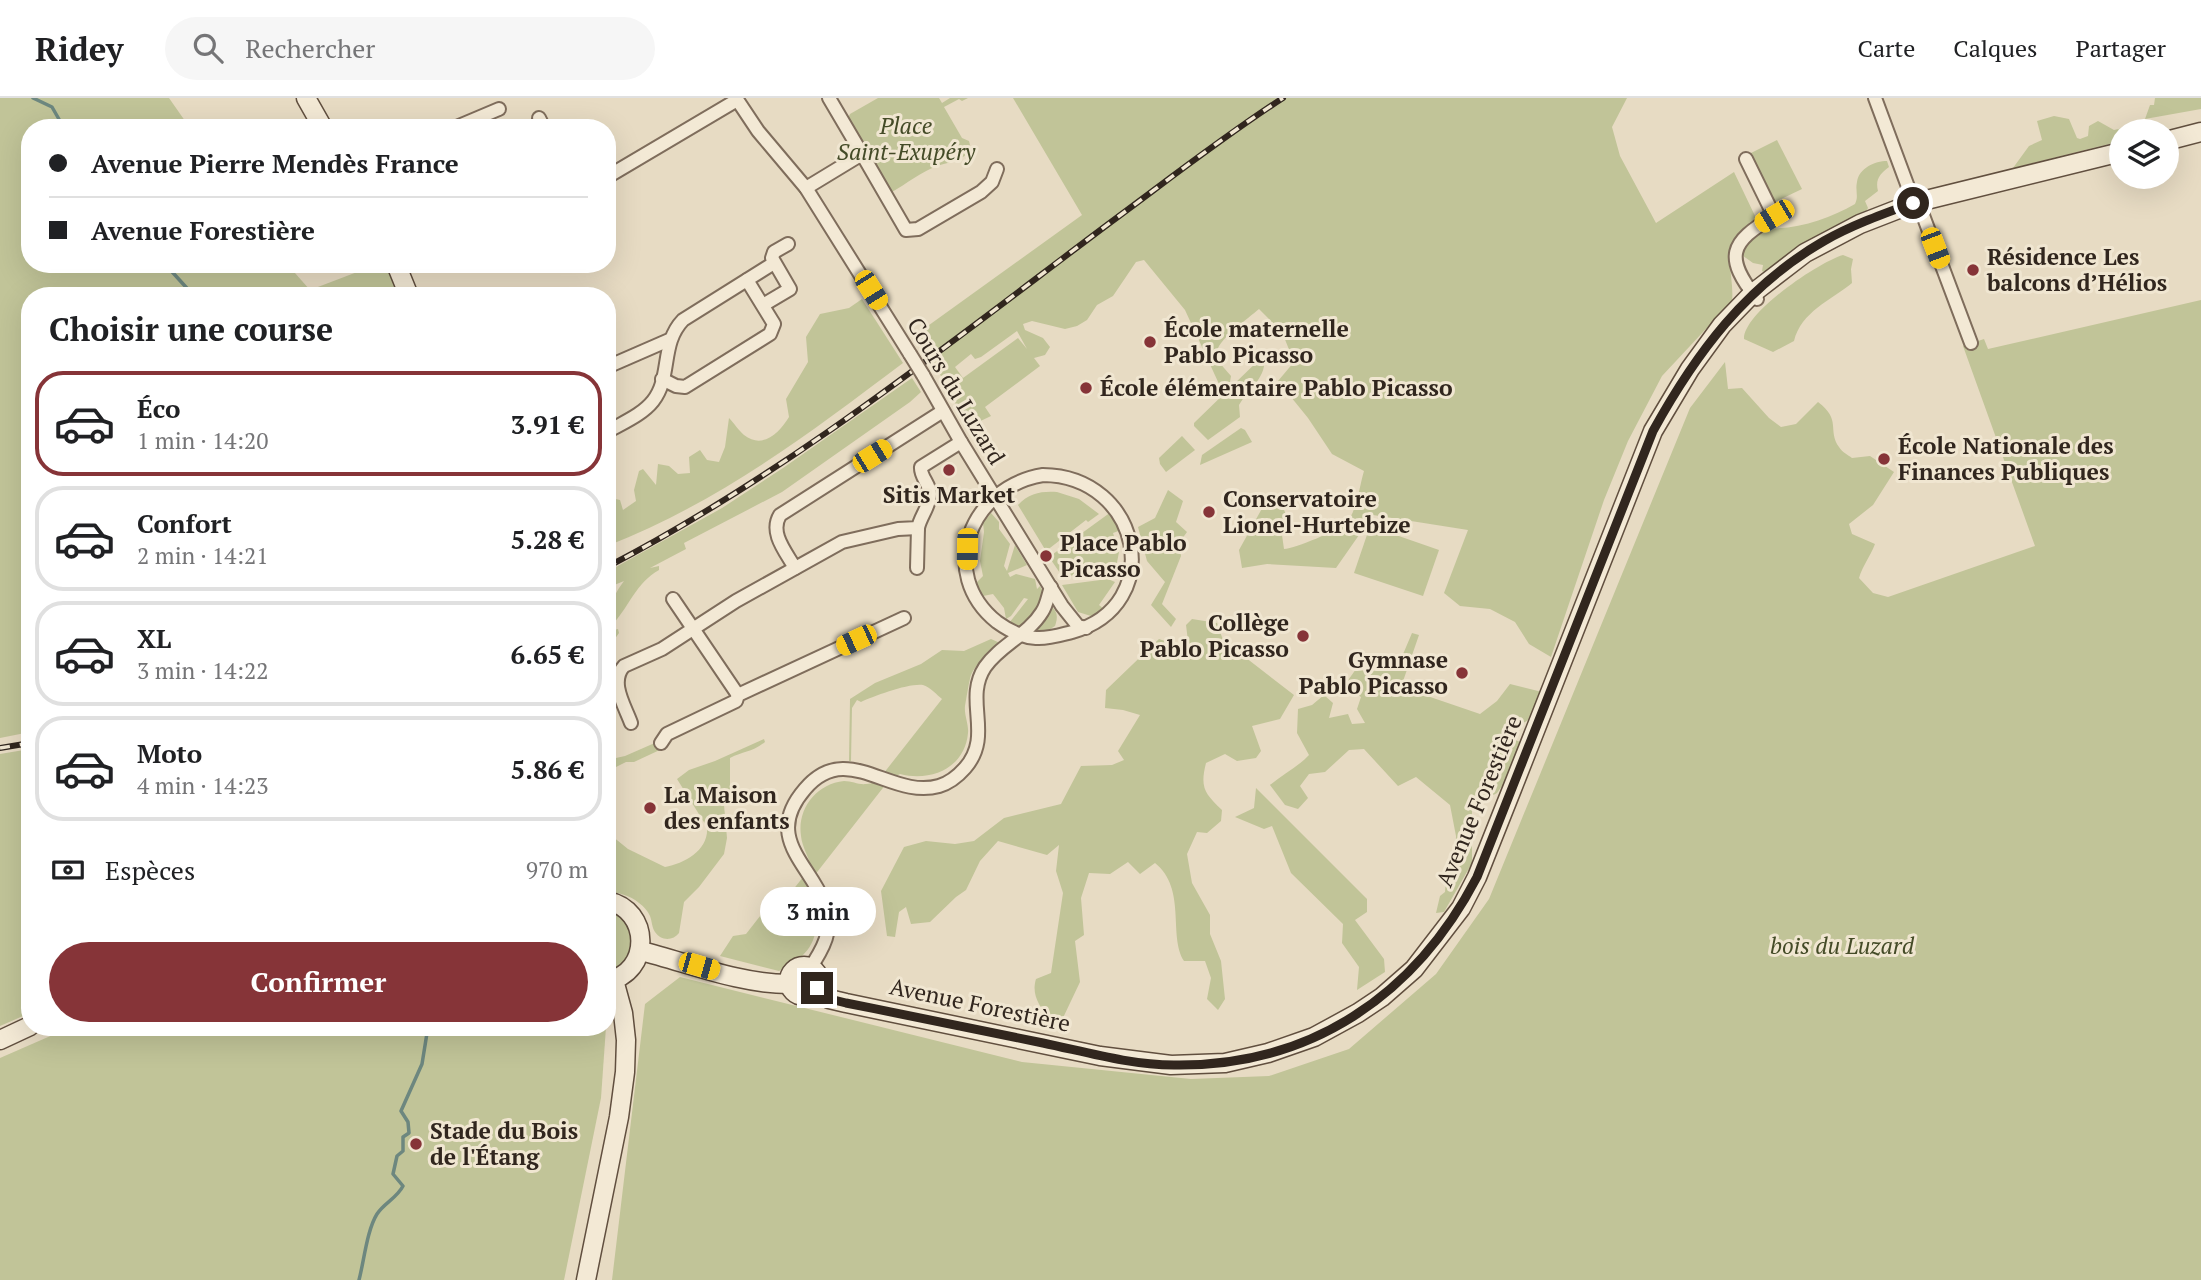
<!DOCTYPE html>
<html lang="fr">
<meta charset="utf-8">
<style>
body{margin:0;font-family:"PT Serif",serif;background:#f6f6f6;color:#202124;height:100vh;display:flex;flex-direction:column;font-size:26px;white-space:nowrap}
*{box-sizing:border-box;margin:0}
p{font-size:23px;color:#757577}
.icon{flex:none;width:38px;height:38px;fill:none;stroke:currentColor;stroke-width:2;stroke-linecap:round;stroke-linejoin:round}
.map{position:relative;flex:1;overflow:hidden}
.drawer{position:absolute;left:21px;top:189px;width:595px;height:749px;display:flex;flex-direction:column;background:#fff;border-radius:28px;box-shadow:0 7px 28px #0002}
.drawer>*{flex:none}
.hud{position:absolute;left:21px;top:21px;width:595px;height:154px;border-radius:28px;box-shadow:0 7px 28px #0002;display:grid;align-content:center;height:154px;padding:0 28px;background:#fff}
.fabs{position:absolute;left:2109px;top:21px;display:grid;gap:14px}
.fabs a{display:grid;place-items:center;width:70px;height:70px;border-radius:50%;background:#fff;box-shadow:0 7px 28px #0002;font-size:35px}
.end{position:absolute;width:32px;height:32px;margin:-16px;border:9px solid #31261e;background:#fff;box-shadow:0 0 0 4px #fff}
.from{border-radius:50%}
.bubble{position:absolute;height:49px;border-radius:24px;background:#fff;box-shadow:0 7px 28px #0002;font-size:23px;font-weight:700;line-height:49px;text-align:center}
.car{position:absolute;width:21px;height:42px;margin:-21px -10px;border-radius:9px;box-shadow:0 0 5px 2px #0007;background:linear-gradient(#f5c518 24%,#345 0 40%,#f5c518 0 76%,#345 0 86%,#f5c518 0)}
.hud b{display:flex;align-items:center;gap:24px;height:66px;font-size:26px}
.hud b+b{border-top:2px solid #e0e0e0}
.hud i{width:18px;height:18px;background:#202124}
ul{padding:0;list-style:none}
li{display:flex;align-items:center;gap:21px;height:105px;margin:0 14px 10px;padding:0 14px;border:4px solid #e0e0e0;border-radius:28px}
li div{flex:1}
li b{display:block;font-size:26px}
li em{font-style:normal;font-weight:700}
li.selected{border-color:#863438}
li>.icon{width:63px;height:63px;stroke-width:1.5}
h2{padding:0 28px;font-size:32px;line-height:84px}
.pay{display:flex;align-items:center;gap:18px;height:77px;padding:0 28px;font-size:26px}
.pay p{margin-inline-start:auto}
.action{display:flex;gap:14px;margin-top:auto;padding:14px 28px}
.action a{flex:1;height:80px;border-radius:42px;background:#863438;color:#fff;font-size:28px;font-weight:700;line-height:80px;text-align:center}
header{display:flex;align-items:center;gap:42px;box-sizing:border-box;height:98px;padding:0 35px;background:#fff;border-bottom:2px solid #e0e0e0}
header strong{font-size:33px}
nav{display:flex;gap:38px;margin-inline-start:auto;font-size:24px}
.search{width:490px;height:63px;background:#f6f6f6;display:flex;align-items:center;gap:18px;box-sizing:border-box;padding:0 24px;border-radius:38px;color:#757577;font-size:26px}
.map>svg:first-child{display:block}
</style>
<header>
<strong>Ridey</strong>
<div class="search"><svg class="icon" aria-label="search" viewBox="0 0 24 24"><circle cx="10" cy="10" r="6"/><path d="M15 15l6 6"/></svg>Rechercher</div>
<nav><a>Carte</a><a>Calques</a><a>Partager</a></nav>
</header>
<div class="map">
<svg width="2201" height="1182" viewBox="0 0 2201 1182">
<rect width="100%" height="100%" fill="#e7dbc3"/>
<g fill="#c1c498" fill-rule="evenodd">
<polygon points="0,0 169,0 190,30 30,30 30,166 287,166 310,192 365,171 387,166 399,198 30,198 30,634 0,640"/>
<path d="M878,0H939L942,5L950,0H968L962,3L959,1L944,9L962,40L969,43L971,51C963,63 950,64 937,68C921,74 906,86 892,94L848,20L850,16Z"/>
<path d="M1013,0H1627L1612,29L1620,58L1656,125L1734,74L1756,120L1749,125L1751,128C1786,136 1825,123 1855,106C1859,98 1855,93 1857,84C1859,70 1875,63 1887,63L1889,69C1880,76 1875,81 1878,93L1865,103L1868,110L1864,117L1766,175L1762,173L1763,167L1753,165L1732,150C1727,168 1734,185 1732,203L1662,278L1628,343L1604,402L1551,559L1529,546L1515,524L1490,511L1460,508L1444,495L1468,432L1373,417L1336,470L1267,466L1242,470L1239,452L1265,405L1281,404L1288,422L1282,437L1284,451C1296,450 1337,433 1346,425C1356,416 1360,386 1364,373L1332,356L1308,320L1278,283L1294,264L1282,234L1259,211C1248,221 1211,245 1217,260C1220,266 1227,273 1231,278L1230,284L1223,287L1219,286L1185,212L1144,162L1136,164L1113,198L1097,207L1087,222L1077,228L1065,231L1032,223L1023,226L1025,232L1043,240L1050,249L1045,257L1034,260L1040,268L985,309L991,318L968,329L918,235L1082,117ZM1017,233L1027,251L1018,240L963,280L955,269L971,256L975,261L981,259Z"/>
<polygon points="2155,0 2201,0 2201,11 2145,21 2150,7 2154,7"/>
<polygon points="2054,18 2069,21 2077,40 2080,41 2088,38 2089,28 2098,23 2114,32 2141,26 2146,33 2121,33 2121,43 2013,70 2029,48 2042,42 2037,23"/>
<polygon points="1777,42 1802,91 1773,105 1749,56"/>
<path d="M1843,157L1853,161L1851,171L1852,185C1831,202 1801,214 1794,243L1773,254L1744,241C1743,215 1819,164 1843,157Z"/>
<path d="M862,201L903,265C806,338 721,403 607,448V399L620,402L623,412L636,403L634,392L639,373L643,371L656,387L658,366L669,368L678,376L690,375L689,359L700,352L707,362L719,364L725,349L729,320C734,325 739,333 744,337C763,352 780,334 789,319L786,301L808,264L806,239L820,216L849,210Z"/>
<path d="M2201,202V1182H612L645,906L680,879L1022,964L1191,981L1269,978L1349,951L1436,876L1489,801L1690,310L1725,264L1728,291L1742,290L1769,320L1781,329L1796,326L1818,304C1842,322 1827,332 1839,349C1842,354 1848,357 1852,360L1870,358L1894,374L1873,407L1849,426L1852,436L1875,446C1870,459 1863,467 1859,480L1873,495L1888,499L2035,448L1963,248L1984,241L1988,251Z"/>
<path d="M1264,257C1268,279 1249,290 1239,307L1240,319L1208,342L1194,328V325Z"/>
<path d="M912,280L921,294L910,304L782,394L684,445L686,451L650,470L659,468V472C636,485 630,507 613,526L614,532L618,531L619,535L607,552C607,523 606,507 624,483L607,490V474L722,410L783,370Z"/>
<polygon points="1241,330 1245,332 1252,344 1200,367 1202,357"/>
<polygon points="1182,338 1195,352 1166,374 1160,366 1159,360"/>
<polygon points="1168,392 1183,403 1176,424 1187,434 1179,445 1181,458 1162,506 1176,521 1171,529 1151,507 1165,484 1147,463 1138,429 1155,420"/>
<path d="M1057,394L1079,401L1099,416L1088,424L1086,422L1046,453L1018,407C1029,395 1042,393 1057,394Z"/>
<polygon points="1111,414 1121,432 1113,435 1119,454 1115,475 1062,478 1049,459"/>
<polygon points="991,415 999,424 999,431 1010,446 1004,468 1007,473 1015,447 1027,467 1008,475 1010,479 1016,476 1035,481 1037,491 1040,488 1044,496 1040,509 1019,530 1009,525 1028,501 1024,500 1011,518 1006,521 1004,510 993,496 983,498 976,485 983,478 980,463 984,434 983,425"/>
<polygon points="1370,428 1439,452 1423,498 1354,475"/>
<polygon points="1108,481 1115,484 1099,507 1105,512 1091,518 1078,514 1062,487"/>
<path d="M1050,507C1058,514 1058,519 1055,528L1047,533L1029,532Z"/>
<path d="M1192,521L1217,525L1223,542L1294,597L1280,621L1252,628L1261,653L1256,660L1237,663L1225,656L1206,665C1200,689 1204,695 1222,712L1221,723L1207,735L1197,734L1187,756L1192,785L1210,817V836L1221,863L1225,901L1218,912L1207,901L1211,880L1205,863H1184C1168,837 1187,791 1155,765L1140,776L1128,764L1110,776L1089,775L1081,800L1084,837L1075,843L1080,884L1062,922L1048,920C1040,908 1031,897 1036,881L1051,875L1063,795L1056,773L1059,747L1047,757L998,743L980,763L966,792L956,799L930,824L911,826L906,809L899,814L895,839L887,838L881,793L904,749L926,743L955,746L974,743L1004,720L1061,706L1081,668L1112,667L1124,662L1118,653L1140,617L1123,612L1105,610L1106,592L1159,541L1189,551L1186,527Z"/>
<path d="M1412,535L1419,537L1401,589L1480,616L1497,603L1510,586L1542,594L1528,622L1516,630L1513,641L1527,647L1518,666L1497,695L1472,709V765L1444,814L1436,815L1440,798L1445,794L1446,781L1455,775L1456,738L1450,707L1416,679L1398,688L1364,651L1349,652L1325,674L1309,676L1300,688L1308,700L1298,711L1285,707L1270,687C1283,676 1298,669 1309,657L1297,635L1298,611L1312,607L1324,597L1333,605L1329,620L1348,616L1352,626L1365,625L1357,611L1361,599L1344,588L1356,571L1369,574L1398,568Z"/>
<path d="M991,541L1000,545C990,554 976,565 971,577C969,583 966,603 965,608C964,617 969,627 968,635C965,670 931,684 900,676L896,678L893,677L807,787C822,825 822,853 779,873L720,858L733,838L746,836L764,813L777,812L811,769C809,759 802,749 801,738C797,711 816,686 844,683C852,683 859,687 866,686C870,686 873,684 876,685L942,601C937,597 930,589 923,587C909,585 874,598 861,604L857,602L852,610L851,663H849L850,601L875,585L921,566L942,552L964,553Z"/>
<path d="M764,641L765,644C751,655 743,653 730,660V692L724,707L727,740L724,756L699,789L684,804L679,835C673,843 661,843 655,834C652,830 652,823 650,818C648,813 643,808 639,805C630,797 618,795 607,793V734L628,751L665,769C685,765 709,752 707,729L677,681L689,672L715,663Z"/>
<polygon points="657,644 664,650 634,664 626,664 612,671 607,670 607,662 625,658"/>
<polygon points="30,651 30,915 0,928 0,656"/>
<polygon points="1256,690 1367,801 1367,814 1355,822 1384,861 1385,874 1357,892 1359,869 1342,845 1343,826 1291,775 1272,728 1264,731 1235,719 1254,710"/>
<polygon points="607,808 628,818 636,855 607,878"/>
<polygon points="71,929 606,929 601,1000 564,1182 0,1182 0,960"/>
</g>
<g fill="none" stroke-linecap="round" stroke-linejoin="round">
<g stroke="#6d877f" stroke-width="3.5">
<polyline points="33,0 52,9 64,30"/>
<polyline points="165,166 194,198"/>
<path d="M359,1182C364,1163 367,1132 377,1116C384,1105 397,1100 403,1088L393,1076L397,1058L403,1053V1039L409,1035L408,1024L401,1013L422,966L428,929"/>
</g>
<defs>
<g id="street">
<polyline points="736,0 758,33 806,90 910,256"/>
<polyline points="1875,0 1914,105 1921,112 1971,245"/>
<polyline points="539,20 544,30"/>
<polyline points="454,30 499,11"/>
<polyline points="862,56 906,132 918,131 981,94 992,84 997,71"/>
<path d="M1746,61L1774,118C1729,145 1724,159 1757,201"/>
<polyline points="607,79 737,2"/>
<polyline points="806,90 862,56 829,0"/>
<polyline points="763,207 790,191 772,160 774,154 788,146"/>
<polyline points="607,269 669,242"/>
<polyline points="923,277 961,344 1062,508 1078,528 1086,530"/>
<polyline points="662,281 676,288 685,289 770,236 774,226 747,182"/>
<path d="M607,334C622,325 642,317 653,303C672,279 660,246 683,222L774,165"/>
<path d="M1043,377C1141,378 1168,507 1072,534C1060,537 1048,541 1036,540C1021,539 1008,532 997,524C936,475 970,389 1043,377Z"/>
<path d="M795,470C786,454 769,435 780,417L943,313"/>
<polyline points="917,470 918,430"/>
<polyline points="673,501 738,597"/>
<path d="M631,625C625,608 609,584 624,568L662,551L736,503L842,444L898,431L918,430C920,419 930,408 930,396C930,386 920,379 921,369L961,344"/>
<polyline points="661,645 667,636 736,603 738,597 904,520"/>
<path d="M811,869C817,859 825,848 827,836C838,778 753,751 805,691C847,641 891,702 939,688C949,685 958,678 965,670C994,637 963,602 985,569C1000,547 1028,537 1042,514C1047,507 1048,497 1051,489"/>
</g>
<g id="secondary">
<polyline points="306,0 323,30"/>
<polyline points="2166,43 2201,34"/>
<polyline points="396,166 409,198"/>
<path d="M607,803C651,811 652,875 607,883"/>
<path d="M641,853C689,865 739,886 789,886"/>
<circle cx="804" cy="883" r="15"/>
<polyline points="817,890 829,901 846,905 1100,958 1171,967 1225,965 1268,955 1314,939 1358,915 1382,899 1414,871 1461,810 1477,779 1512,691 1653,333 1690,271 1722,227 1753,195 1805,155 1860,126 1914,105 2121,54"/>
<polyline points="0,942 30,928"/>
<polyline points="586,1182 619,1019 625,974 626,942 623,915 614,882"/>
</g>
</defs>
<use href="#street" stroke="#7f6d5c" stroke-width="16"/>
<use href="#secondary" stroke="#614f3f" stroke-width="21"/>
<use href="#street" stroke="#f3e9d5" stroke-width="12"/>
<use href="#secondary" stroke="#f3e9d5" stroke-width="18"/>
<defs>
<g id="rail">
<path d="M607,469C788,375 948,246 1111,124C1168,82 1224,38 1283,0"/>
<polyline points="0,650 30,645"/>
</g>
</defs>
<use href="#rail" stroke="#31261e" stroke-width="6"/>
<use href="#rail" stroke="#f0e6d1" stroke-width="3.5" stroke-dasharray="10" stroke-linecap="butt"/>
<defs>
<polyline id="street-bridge" points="910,256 923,277"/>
</defs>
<use href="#street-bridge" stroke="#7f6d5c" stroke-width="16" stroke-linecap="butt"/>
<use href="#street-bridge" stroke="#f3e9d5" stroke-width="12"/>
</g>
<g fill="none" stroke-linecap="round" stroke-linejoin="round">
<path stroke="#31261e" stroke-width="9" d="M817,890L830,901L846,905C912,918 978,932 1043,945C1086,954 1130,967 1174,967C1310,969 1415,898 1477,779L1653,333C1696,255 1746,188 1824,143C1852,127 1883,116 1913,105"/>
</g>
<g fill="#863438" stroke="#f0e6d1" stroke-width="2.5">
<circle cx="1973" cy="172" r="7"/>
<circle cx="1150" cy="244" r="7"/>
<circle cx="1086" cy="290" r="7"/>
<circle cx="1884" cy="361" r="7"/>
<circle cx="949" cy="372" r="7"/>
<circle cx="1209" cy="414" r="7"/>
<circle cx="1046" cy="458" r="7"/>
<circle cx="1303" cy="538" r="7"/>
<circle cx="1462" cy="575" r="7"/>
<circle cx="650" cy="710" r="7"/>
<circle cx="416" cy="1046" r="7"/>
</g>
<g text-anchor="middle" stroke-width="6" stroke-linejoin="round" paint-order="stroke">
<g font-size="23" font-style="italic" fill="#444b27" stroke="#f0e6d1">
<text x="906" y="36">Place<tspan x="906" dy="26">Saint-Exupéry</tspan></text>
<text x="1842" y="856">bois du Luzard</text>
</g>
<g font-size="23" font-weight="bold" fill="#31261e" stroke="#f0e6d1" text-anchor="start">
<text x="1987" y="167">Résidence Les<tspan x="1987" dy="26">balcons d’Hélios</tspan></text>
<text x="1164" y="239">École maternelle<tspan x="1164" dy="26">Pablo Picasso</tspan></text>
<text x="1100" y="298">École élémentaire Pablo Picasso</text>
<text x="1898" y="356">École Nationale des<tspan x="1898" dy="26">Finances Publiques</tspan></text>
<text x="949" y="405" text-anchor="middle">Sitis Market</text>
<text x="1223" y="409">Conservatoire<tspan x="1223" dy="26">Lionel-Hurtebize</tspan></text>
<text x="1060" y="453">Place Pablo<tspan x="1060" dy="26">Picasso</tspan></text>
<text x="1289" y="533" text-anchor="end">Collège<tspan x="1289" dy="26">Pablo Picasso</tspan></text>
<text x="1448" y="570" text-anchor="end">Gymnase<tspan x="1448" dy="26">Pablo Picasso</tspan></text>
<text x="664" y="705">La Maison<tspan x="664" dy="26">des enfants</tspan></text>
<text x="430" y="1041">Stade du Bois<tspan x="430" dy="26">de l'Étang</tspan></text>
</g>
<g font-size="23" fill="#31261e" stroke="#f0e6d1">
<text transform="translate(956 293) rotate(59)" y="8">Cours du Luzard</text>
<text transform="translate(1479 703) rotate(-67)" y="8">Avenue Forestière</text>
<text transform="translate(980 907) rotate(12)" y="8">Avenue Forestière</text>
</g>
</g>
</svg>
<div class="fabs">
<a><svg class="icon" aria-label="layers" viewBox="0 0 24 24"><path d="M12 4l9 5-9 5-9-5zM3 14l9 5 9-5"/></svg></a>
</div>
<i class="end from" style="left:1913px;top:105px"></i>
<i class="end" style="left:817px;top:890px"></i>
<div class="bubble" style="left:760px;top:789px;width:116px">3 min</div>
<i class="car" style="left:1774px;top:118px;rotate:239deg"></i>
<i class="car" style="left:1935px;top:150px;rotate:159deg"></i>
<i class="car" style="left:871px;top:192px;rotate:148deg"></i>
<i class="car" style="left:872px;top:358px;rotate:58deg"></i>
<i class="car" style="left:967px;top:451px;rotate:181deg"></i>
<i class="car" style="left:856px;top:542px;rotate:245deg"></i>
<i class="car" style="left:699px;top:868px;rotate:106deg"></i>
<div class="hud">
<b><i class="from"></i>Avenue Pierre Mendès France</b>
<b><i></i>Avenue Forestière</b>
</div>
<section class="drawer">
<h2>Choisir une course</h2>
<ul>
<li class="selected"><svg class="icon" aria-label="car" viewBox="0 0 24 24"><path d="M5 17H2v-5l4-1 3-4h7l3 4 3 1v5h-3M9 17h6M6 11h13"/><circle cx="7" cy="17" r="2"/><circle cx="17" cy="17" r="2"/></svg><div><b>Éco</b><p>1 min · 14:20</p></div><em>3.91 €</em></li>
<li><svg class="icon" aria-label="car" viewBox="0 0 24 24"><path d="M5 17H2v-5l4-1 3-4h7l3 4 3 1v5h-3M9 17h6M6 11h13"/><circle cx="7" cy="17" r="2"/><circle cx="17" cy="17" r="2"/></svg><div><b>Confort</b><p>2 min · 14:21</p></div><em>5.28 €</em></li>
<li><svg class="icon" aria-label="car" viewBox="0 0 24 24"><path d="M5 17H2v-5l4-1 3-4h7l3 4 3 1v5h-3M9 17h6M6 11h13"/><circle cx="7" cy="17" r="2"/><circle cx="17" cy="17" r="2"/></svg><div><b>XL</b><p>3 min · 14:22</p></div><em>6.65 €</em></li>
<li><svg class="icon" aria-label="car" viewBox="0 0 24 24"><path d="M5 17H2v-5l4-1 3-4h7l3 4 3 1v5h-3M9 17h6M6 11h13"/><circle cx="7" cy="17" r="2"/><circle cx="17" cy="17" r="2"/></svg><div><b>Moto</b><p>4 min · 14:23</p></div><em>5.86 €</em></li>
</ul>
<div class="pay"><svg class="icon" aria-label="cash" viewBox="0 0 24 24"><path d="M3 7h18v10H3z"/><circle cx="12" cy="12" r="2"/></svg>Espèces<p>970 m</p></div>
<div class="action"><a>Confirmer</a></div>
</section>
</div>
